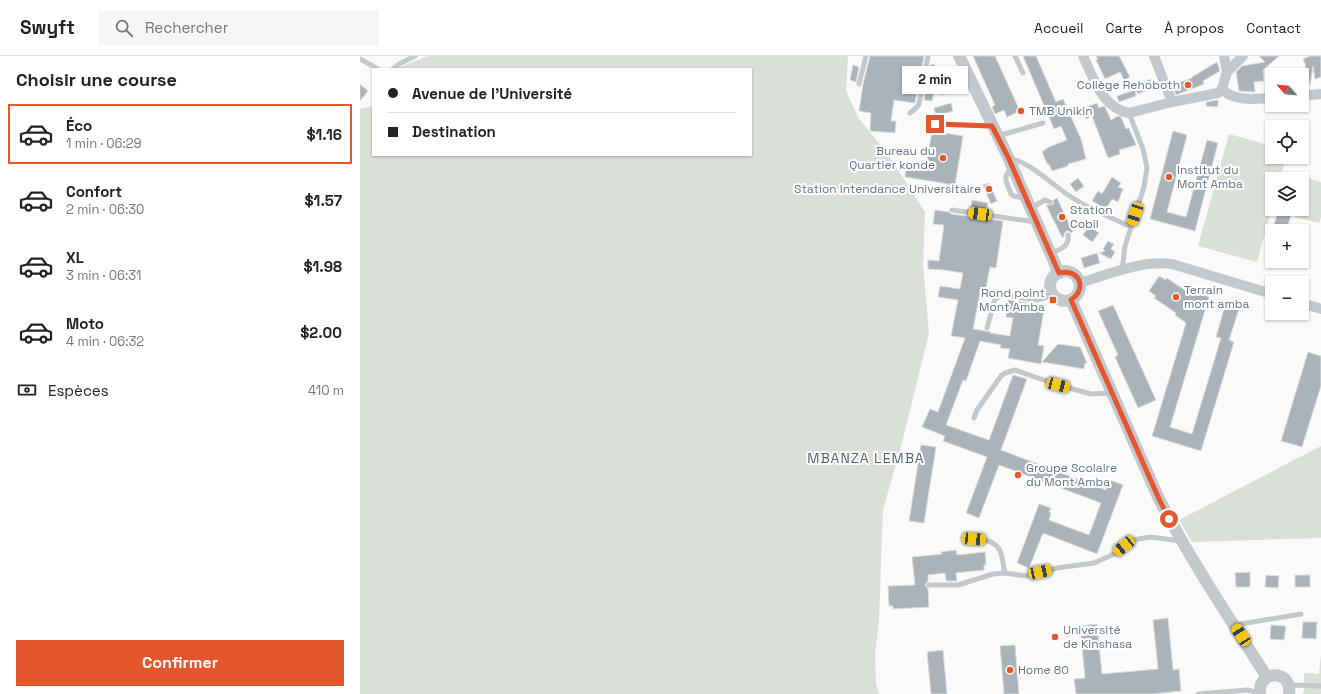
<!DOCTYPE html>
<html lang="fr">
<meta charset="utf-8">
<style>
body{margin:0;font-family:"Space Grotesk",sans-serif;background:#f6f6f6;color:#222;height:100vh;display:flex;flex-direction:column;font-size:15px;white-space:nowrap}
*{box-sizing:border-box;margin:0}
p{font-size:13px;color:#767676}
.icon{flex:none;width:22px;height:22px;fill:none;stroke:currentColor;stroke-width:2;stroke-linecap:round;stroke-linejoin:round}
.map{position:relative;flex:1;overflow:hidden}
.drawer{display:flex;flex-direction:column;background:#fff;width:360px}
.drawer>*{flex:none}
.hud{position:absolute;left:12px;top:12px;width:380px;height:88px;border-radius:0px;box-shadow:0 1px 3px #0004;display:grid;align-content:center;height:88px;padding:0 16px;background:#fff}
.needle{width:26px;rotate:297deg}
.tools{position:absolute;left:905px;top:12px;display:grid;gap:8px}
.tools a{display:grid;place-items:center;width:44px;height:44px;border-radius:0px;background:#fff;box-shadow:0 1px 3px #0004;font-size:20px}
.end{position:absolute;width:18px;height:18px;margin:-9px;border:5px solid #e4572e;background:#fff;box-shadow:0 0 0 2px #fff}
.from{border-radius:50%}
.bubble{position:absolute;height:28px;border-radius:0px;background:#fff;box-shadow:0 1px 3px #0004;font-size:13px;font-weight:700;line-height:28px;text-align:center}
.car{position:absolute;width:12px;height:24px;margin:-12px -6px;border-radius:5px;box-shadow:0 0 3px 1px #0007;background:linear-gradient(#f5c518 24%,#345 0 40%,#f5c518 0 76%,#345 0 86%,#f5c518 0)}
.hud b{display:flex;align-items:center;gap:14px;height:38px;font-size:15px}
.hud b+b{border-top:1px solid #e0e0e0}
.hud i{width:10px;height:10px;background:#222}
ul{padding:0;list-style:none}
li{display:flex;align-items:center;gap:12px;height:60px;margin:0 8px 6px;padding:0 8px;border:2px solid transparent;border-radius:0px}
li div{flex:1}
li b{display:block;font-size:15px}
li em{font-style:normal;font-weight:700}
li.selected{border-color:#e4572e}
li>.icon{width:36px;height:36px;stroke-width:1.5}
h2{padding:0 16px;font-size:18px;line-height:48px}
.pay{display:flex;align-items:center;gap:10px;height:44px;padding:0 16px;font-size:15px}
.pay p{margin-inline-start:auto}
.cta{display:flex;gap:8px;margin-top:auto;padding:8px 16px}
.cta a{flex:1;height:46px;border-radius:0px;background:#e4572e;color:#fff;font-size:16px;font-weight:700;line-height:46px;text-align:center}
header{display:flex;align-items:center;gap:24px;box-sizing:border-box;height:56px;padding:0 20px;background:#fff;border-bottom:1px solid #e0e0e0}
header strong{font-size:19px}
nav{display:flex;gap:22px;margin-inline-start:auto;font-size:14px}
.search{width:280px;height:36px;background:#f6f6f6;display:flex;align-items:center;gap:10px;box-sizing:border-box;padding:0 14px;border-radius:0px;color:#767676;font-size:15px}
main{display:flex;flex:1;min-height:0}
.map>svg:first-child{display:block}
</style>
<header>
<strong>Swyft</strong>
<div class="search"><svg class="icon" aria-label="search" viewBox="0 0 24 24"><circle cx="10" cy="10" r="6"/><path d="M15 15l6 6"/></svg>Rechercher</div>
<nav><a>Accueil</a><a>Carte</a><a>À propos</a><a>Contact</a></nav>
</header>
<main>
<section class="drawer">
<h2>Choisir une course</h2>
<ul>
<li class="selected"><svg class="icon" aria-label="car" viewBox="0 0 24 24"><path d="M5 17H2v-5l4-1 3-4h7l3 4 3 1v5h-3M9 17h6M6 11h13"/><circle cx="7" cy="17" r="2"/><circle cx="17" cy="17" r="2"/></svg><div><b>Éco</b><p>1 min · 06:29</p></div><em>$1.16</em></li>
<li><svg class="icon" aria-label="car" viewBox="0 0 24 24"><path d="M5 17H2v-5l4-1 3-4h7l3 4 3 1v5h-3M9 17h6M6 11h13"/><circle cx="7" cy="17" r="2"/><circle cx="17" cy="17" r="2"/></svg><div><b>Confort</b><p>2 min · 06:30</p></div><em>$1.57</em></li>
<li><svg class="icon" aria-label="car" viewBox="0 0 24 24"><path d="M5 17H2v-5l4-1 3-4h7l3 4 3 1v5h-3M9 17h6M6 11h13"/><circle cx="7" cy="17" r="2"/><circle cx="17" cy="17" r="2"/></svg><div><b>XL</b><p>3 min · 06:31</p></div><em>$1.98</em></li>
<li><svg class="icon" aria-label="car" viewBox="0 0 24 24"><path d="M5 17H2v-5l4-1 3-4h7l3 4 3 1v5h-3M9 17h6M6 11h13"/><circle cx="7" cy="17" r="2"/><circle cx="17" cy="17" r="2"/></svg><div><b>Moto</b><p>4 min · 06:32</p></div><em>$2.00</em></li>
</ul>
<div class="pay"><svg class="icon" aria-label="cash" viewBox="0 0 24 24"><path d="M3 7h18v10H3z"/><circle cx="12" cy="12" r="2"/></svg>Espèces<p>410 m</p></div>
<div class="cta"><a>Confirmer</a></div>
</section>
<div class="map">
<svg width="961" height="638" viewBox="0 0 961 638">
<rect width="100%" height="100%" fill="#fafaf8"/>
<g fill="#dadfd7">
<polygon points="68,0 488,0 486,35 499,63 528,98 565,156 563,210 569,277 543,383 523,454 519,564 515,599 516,628 519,638 0,638 0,53 13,50 13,99 391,99 391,13 35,13"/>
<polygon points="869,78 912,90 912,101 926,101 920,123 912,123 912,152 897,206 838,190"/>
<polygon points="946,122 961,126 961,161 959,167 935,161 937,153 942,153 942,135"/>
<polygon points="961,390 961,482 832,486 819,464"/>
<polygon points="961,599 961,638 942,638 944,636 944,617 959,618"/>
</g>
<g fill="#aab3b9" stroke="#dcdcda">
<polygon points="510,0 564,0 555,47 534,44 531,65 536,65 535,77 510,75 511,57 499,55 503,28"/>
<polygon points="613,0 635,0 660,55 647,61 644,54 635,58 632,51 635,49"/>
<polygon points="663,0 676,0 696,46 703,43 721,83 726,103 708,108 708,110 692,115 689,108 687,108 682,96 689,91 707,84 701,70 694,73"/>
<polygon points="736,0 759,0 770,21 764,24 760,16 745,23 736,4 738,3"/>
<polygon points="899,0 919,0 903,14 904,25 894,26 895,36 879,35 876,16 882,10 905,6"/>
<polygon points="950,0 961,0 961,21 955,23 953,10 950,29 945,10 946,10 943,3"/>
<polygon points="857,6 860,15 843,25 844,28 816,39 812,29 832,22 832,21"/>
<polygon points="571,8 575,9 572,22 587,26 584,39 574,36 572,45 564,44"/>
<polygon points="493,9 499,11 496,26 490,24"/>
<polygon points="790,23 794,31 778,38 774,31"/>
<polygon points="0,28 8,35 0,45"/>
<polygon points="775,34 776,40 759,46 757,40"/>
<polygon points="858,44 858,51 846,50 846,46"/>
<polygon points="591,47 593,55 576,60 574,52"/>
<polygon points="737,47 739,52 744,50 745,51 751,64 758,60 761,61 766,73 769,72 776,89 759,94 760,98 748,102 732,60 726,63 722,53"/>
<polygon points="572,75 603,80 595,129 545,121 546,112 565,115"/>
<polygon points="813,75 827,79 807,156 826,161 847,84 858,87 835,175 790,163"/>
<polygon points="752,121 761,127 758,131 763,133 758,146 752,143 746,153 732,145 738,135 742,138"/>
<polygon points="718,122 724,130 716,136 710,128"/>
<polygon points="629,127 637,145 631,148 623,129"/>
<polygon points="697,142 713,176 711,177 709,175 706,175 704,178 704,181 702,181 686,149 692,149 694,147 693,144"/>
<polygon points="612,144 628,147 626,155 611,153"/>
<polygon points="919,153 933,153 926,175 912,175"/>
<polygon points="575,154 589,156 591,158 643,165 636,212 630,211 626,232 621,231 613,273 631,276 630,277 650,280 653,262 646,261 648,244 676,248 685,248 678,289 684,290 681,308 648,302 650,293 640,292 641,289 620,285 606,325 603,324 586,369 629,384 653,319 667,323 641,394 746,434 750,424 763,429 737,498 683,477 669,512 657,507 679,448 691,452 689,456 691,457 689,464 729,479 741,447 639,409 619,462 606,457 627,401 583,385 585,380 562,371 570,353 578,356 605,282 591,280 598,244 578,241 580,230 600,233 603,217 584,214 568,213 568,204 579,205 584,169 573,168"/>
<polygon points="729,170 739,177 732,186 723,179"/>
<polygon points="748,185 754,188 751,193 755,196 751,203 739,197 745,195 743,193"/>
<polygon points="737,197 740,207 724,212 721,202"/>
<polygon points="799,220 806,224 807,222 830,238 832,235 849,241 810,371 832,378 861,282 856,281 866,246 880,250 869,284 874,286 841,395 792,380 826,267 815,259 816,257 794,242 796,240 789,235"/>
<polygon points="753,249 796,344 778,352 755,301 758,299 738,255"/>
<polygon points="698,288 720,291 727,307 725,307 724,313 682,306"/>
<polygon points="948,296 961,300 961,330 942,391 921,385"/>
<polygon points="561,389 576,391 564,467 549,465"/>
<polygon points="596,494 597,499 625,496 626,509 624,509 624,514 596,517 597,525 586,525 585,517 568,519 568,525 566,527 565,529 568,533 569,551 533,553 533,550 529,550 528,530 555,529 552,501 582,498 581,496"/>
<polygon points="890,516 890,531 876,531 875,517"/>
<polygon points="906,519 919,520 918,532 905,531"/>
<rect x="935" y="519" width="15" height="12"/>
<polygon points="808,562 813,614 819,613 821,635 792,638 716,638 714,623 725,622 720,570 737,568 742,618 798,613 793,564"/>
<polygon points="943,566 957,566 956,583 942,582"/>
<polygon points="911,569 926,570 924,584 910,583"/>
<polygon points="655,589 659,638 644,638 640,590"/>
<polygon points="583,594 587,638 571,638 567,596"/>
</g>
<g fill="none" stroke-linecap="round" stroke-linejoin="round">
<g stroke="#c3c8cc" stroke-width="5">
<polyline points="655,0 663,17"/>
<polyline points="0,3 18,13"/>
<polyline points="33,13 39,8 55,0"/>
<polyline points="499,28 506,0"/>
<polyline points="550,57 557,51 559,48 568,0"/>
<polyline points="575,68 632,70"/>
<polyline points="638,80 683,67"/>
<path d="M649,102C675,108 693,131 716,144C733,155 753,162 771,171"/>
<polyline points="652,111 646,120 646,125 651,138 654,140 664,142"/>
<polyline points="671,152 685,144 690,146"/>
<polyline points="592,154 676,166"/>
<path d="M690,198C700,193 710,191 708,179"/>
<polyline points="762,214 765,190 784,131 787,112 783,93 769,57"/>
<polyline points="627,272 635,243 643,239 677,244 685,242 692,236"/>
<polyline points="614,362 617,354 641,320 645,317 655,314 698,329 731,338 752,337"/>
<path d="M606,485C617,483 634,482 640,495C643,501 643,510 645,517"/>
<polyline points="569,529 598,529 633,518 645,517 666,520 697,512 734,507 756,497 772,484 790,481 821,485"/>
<polyline points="875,569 941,558"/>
<polyline points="929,629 961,630"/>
<polyline points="838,638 887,634 900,637"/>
</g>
<g stroke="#c3c8cc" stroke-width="10">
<path d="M723,0C733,21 742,52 769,57L812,46L858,37L862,33L867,16L883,0"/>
<polyline points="794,0 812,46"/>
<polyline points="864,0 867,16"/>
<path d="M862,33C874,46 896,43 912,42"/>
<polyline points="942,40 961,38"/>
<path d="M720,227C749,218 782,204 812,208L912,238"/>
<polyline points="942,247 961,253"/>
</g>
<g stroke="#c3c8cc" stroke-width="12">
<polyline points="599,0 648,101 699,217"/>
<circle cx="705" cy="230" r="15"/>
<path d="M711,244L799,443C831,505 870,563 907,621"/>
<path d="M900,638C897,613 933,613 929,638"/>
</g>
</g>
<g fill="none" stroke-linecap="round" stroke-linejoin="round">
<path stroke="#e4572e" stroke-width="5" d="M575,68L632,70L648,101L699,217C719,212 728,232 711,244L799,443L809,463"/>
</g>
<g fill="#e4572e" stroke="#fff" stroke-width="1.5">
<circle cx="828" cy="29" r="4"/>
<circle cx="661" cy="55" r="4"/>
<circle cx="583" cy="102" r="4"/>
<circle cx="809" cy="121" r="4"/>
<circle cx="629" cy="133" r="4"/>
<circle cx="702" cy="161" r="4"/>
<circle cx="816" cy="241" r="4"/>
<rect x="689" y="240" width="8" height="8" rx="2"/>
<circle cx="658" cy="419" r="4"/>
<circle cx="695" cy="581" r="4"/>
<circle cx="650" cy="614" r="4"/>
</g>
<g text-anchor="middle" stroke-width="4" stroke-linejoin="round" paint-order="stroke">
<g font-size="12" fill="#657683" stroke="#fff" text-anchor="start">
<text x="820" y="33" text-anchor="end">Collège Rehoboth</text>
<text x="669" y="59">TMB Unikin</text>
<text x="575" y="99" text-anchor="end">Bureau du<tspan x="575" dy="14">Quartier konde</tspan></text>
<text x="817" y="118">Institut du<tspan x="817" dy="14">Mont Amba</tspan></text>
<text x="621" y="137" text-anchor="end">Station Intendance Universitaire</text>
<text x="710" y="158">Station<tspan x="710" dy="14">Cobil</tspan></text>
<text x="824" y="238">Terrain<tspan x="824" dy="14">mont amba</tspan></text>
<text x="685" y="241" text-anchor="end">Rond point<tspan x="685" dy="14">Mont Amba</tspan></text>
<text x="666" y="416">Groupe Scolaire<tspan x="666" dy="14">du Mont Amba</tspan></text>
<text x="703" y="578">Université<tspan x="703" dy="14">de Kinshasa</tspan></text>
<text x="658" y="618">Home 80</text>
</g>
<g font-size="14" letter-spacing="1" fill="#57646e" stroke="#fff">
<text x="506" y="407">MBANZA LEMBA</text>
</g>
</g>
</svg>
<div class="tools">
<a><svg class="needle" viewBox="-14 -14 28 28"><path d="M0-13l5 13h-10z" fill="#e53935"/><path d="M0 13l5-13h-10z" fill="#767676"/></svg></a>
<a><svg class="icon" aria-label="locate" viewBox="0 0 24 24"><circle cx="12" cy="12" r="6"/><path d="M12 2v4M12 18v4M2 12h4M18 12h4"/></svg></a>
<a><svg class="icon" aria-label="layers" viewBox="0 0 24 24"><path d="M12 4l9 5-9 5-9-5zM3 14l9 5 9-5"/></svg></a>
<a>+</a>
<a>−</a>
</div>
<i class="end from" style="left:809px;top:463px"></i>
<i class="end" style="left:575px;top:68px"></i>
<div class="bubble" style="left:542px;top:10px;width:66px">2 min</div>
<i class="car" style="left:620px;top:158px;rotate:278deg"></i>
<i class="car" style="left:775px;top:158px;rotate:199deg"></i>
<i class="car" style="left:698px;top:329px;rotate:105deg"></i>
<i class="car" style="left:614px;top:483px;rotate:94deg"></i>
<i class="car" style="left:764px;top:490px;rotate:231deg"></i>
<i class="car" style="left:680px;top:516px;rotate:78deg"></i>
<i class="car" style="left:881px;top:579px;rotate:327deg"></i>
<div class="hud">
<b><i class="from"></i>Avenue de l'Université</b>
<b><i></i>Destination</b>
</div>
</div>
</main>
